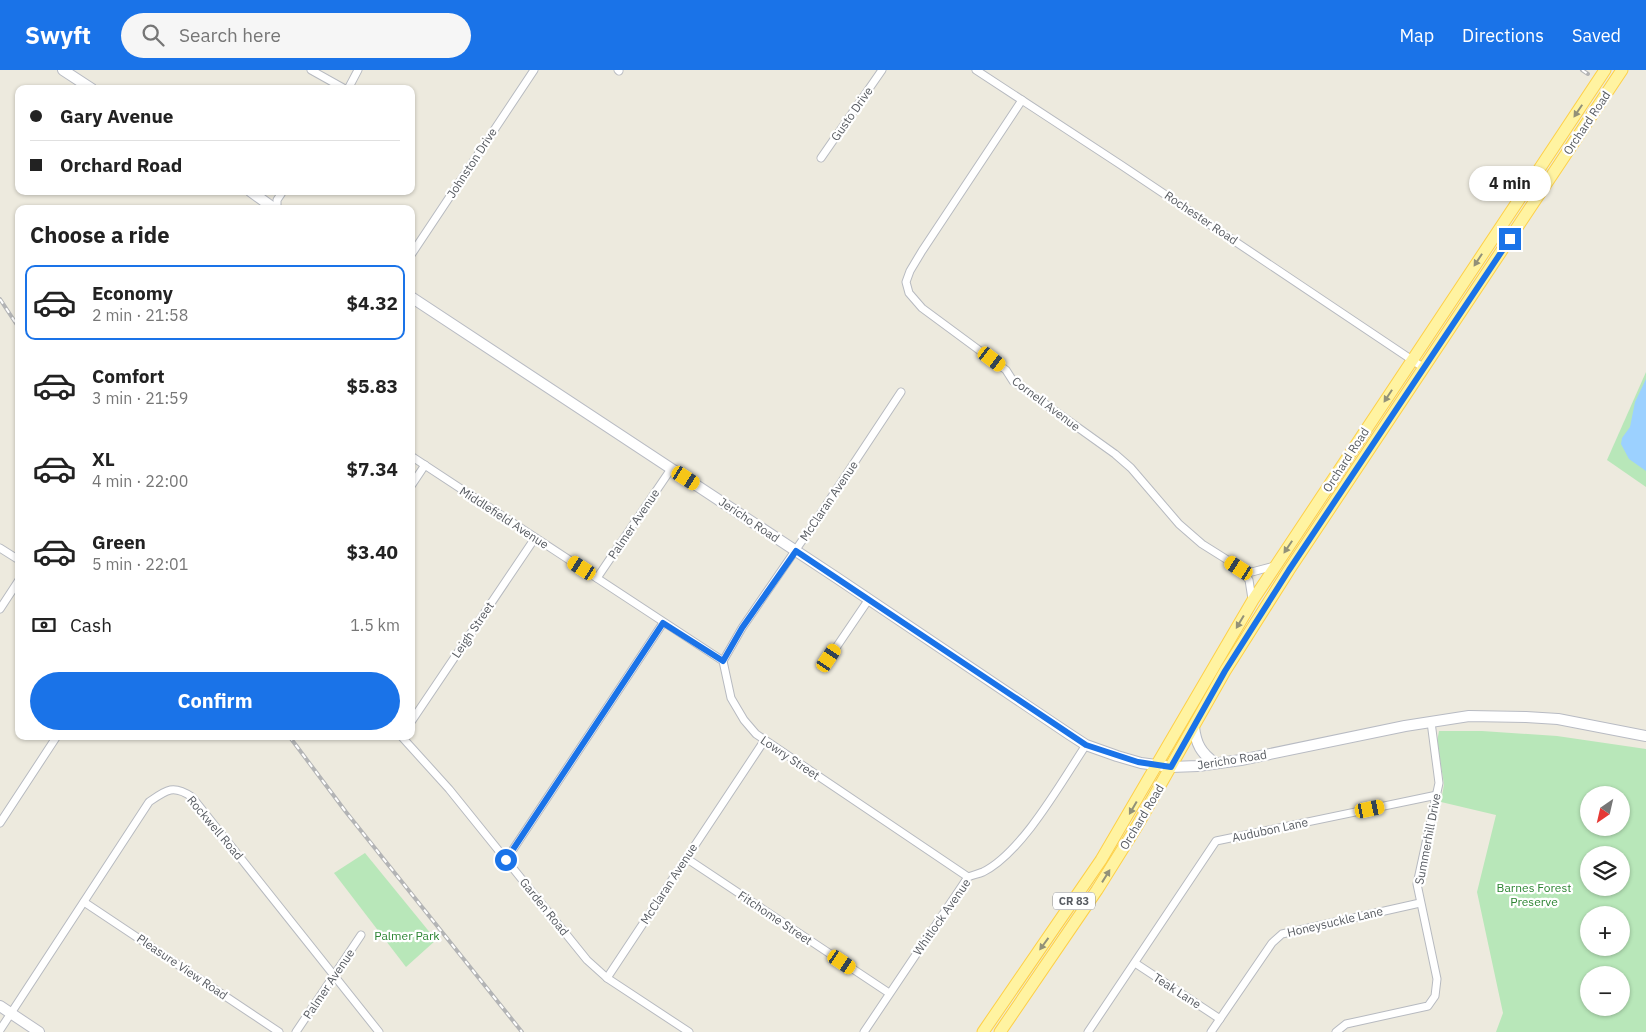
<!DOCTYPE html>
<meta charset="utf-8">
<style>
body{margin:0;font-family:"IBM Plex Sans",sans-serif;background:#f6f6f6;color:#222;height:100vh;display:flex;flex-direction:column;font-size:19px;white-space:nowrap}
*{box-sizing:border-box;margin:0}
p{font-size:16px;color:#767676}
.icon{flex:none;width:28px;height:28px;fill:none;stroke:currentColor;stroke-width:2;stroke-linecap:round;stroke-linejoin:round}
.map{position:relative;flex:1;overflow:hidden}
.drawer{position:absolute;left:15px;top:135px;width:400px;height:535px;display:flex;flex-direction:column;background:#fff;border-radius:10px;box-shadow:0 1px 4px #0004}
.drawer>*{flex:none}
.top-card{position:absolute;left:15px;top:15px;width:400px;height:110px;border-radius:10px;box-shadow:0 1px 4px #0004;display:grid;align-content:center;height:110px;padding:0 15px;background:#fff}
.needle{width:32px;rotate:214deg}
.tools{position:absolute;left:1580px;top:716px;display:grid;gap:10px}
.tools a{display:grid;place-items:center;width:50px;height:50px;border-radius:50%;background:#fff;box-shadow:0 1px 4px #0004;font-size:25px}
.end{position:absolute;width:22px;height:22px;margin:-11px;border:6px solid #1a73e8;background:#fff;box-shadow:0 0 0 2px #fff}
.from{border-radius:50%}
.bubble{position:absolute;height:35px;border-radius:18px;background:#fff;box-shadow:0 1px 4px #0004;font-size:16px;font-weight:700;line-height:35px;text-align:center}
.car{position:absolute;width:15px;height:30px;margin:-15px -8px;border-radius:6px;box-shadow:0 0 4px 1px #0007;background:linear-gradient(#f5c518 24%,#345 0 40%,#f5c518 0 76%,#345 0 86%,#f5c518 0)}
.top-card b{display:flex;align-items:center;gap:18px;height:48px;font-size:19px}
.top-card b+b{border-top:1px solid #e0e0e0}
.top-card i{width:12px;height:12px;background:#222}
ul{padding:0;list-style:none}
li{display:flex;align-items:center;gap:15px;height:75px;margin:0 10px 8px;padding:0 5px;border:2px solid transparent;border-radius:10px}
li div{flex:1}
li b{display:block;font-size:19px}
li em{font-style:normal;font-weight:700}
li.current{border-color:#1a73e8}
li>.icon{width:45px;height:45px;stroke-width:1.5}
h2{padding:0 15px;font-size:22px;line-height:60px}
.pay{display:flex;align-items:center;gap:12px;height:55px;padding:0 15px;font-size:19px}
.pay p{margin-inline-start:auto}
.button{display:flex;gap:10px;margin-top:auto;padding:10px 15px}
.button a{flex:1;height:58px;border-radius:30px;background:#1a73e8;color:#fff;font-size:20px;font-weight:700;line-height:58px;text-align:center}
header{display:flex;align-items:center;gap:30px;box-sizing:border-box;height:70px;padding:0 25px;background:#1a73e8;color:#fff}
header strong{font-size:24px}
nav{display:flex;gap:28px;margin-inline-start:auto;font-size:18px}
.search{width:350px;height:45px;background:#f6f6f6;display:flex;align-items:center;gap:12px;box-sizing:border-box;padding:0 18px;border-radius:28px;color:#767676;font-size:19px}
.map>svg:first-child{display:block}
</style>
<header>
<strong>Swyft</strong>
<div class="search"><svg class="icon" aria-label="search" viewBox="0 0 24 24"><circle cx="10" cy="10" r="6"/><path d="M15 15l6 6"/></svg>Search here</div>
<nav><a>Map</a><a>Directions</a><a>Saved</a></nav>
</header>
<div class="map">
<svg width="1646" height="962" viewBox="0 0 1646 962">
<rect width="100%" height="100%" fill="#edeade"/>
<g fill="#b8e7b9" fill-rule="evenodd">
<polygon points="1646,302 1646,417 1607,390"/>
<path d="M1439,661H1482L1557,666L1646,679V962H1496L1503,943L1477,822L1496,745L1441,732L1444,714L1437,672ZM1589,725H1621V758H1589ZM1589,785H1621V818H1589ZM1589,845H1621V878H1589ZM1589,905H1621V938H1589Z"/>
<polygon points="365,783 436,870 406,897 334,803"/>
</g>
<polygon fill="#9cd1ff" points="1646,309 1646,401 1629,389 1621,374 1622,368 1630,357 1635,332"/>
<g fill="none" stroke-linecap="round" stroke-linejoin="round">
<defs>
<g id="street">
<polyline points="311,0 345,19"/>
<polyline points="618,0 619,1"/>
<polyline points="976,0 1121,95 1424,298"/>
<polyline points="348,19 358,0"/>
<polyline points="1022,30 922,181 910,201 906,212 909,223 922,238 1006,300 1013,311 1115,384 1131,398 1179,454 1202,474 1245,501 1252,502 1274,496"/>
<polyline points="821,88 882,0"/>
<polyline points="277,139 277,130 283,121"/>
<polyline points="411,185 534,0"/>
<polyline points="411,386 723,591 731,628 744,650 756,664 968,807"/>
<polyline points="411,416 425,395"/>
<polyline points="0,478 19,490"/>
<polyline points="1239,499 1249,510 1252,529"/>
<polyline points="597,508 671,399"/>
<polyline points="0,539 19,510"/>
<polyline points="829,588 869,529"/>
<polyline points="723,591 742,558 817,449 901,322"/>
<polyline points="411,652 535,468"/>
<polyline points="401,666 449,719 587,890 607,908 689,962"/>
<polyline points="0,753 57,666"/>
<polyline points="686,788 889,923"/>
<polyline points="506,790 663,553"/>
<polyline points="84,832 279,962"/>
<polyline points="1135,893 1220,949"/>
<polyline points="607,908 764,671"/>
<path d="M0,960L149,732C166,720 173,714 192,727L379,962"/>
<polyline points="296,962 361,865"/>
<path d="M864,962L968,807C973,805 978,804 983,802C1022,783 1062,711 1086,675"/>
<polyline points="1088,962 1216,771 1437,725"/>
<polyline points="1211,962 1272,873 1282,864 1420,833"/>
<polyline points="1336,962 1346,954 1428,936 1435,926 1437,909 1417,814 1439,713 1431,652"/>
</g>
<g id="secondary">
<polyline points="63,0 92,19"/>
<polyline points="250,121 275,139"/>
<polyline points="411,227 837,508 1069,664 1086,675 1117,686 1141,693 1171,697 1198,696 1241,690 1405,656 1469,646 1526,647 1558,649 1646,666"/>
<path d="M1194,657C1196,674 1201,683 1215,693"/>
<polyline points="0,936 39,962"/>
</g>
<g id="primary">
<polyline points="983,962 1101,790 1253,530 1605,0"/>
<polyline points="1000,962 1097,820 1137,756 1225,601 1289,500 1622,0"/>
</g>
</defs>
<use href="#street" stroke="#b7bac0" stroke-width="9"/>
<use href="#secondary" stroke="#b8bbc3" stroke-width="12"/>
<use href="#primary" stroke="#fed047" stroke-width="13"/>
<use href="#street" stroke="#fff" stroke-width="7"/>
<use href="#secondary" stroke="#fff" stroke-width="10"/>
<use href="#primary" stroke="#fff3a1" stroke-width="11"/>
<defs>
<g id="rail">
<polyline points="1582,0 1588,4"/>
<polyline points="0,229 19,258"/>
<polyline points="289,666 346,742 522,962"/>
</g>
</defs>
<use href="#rail" stroke="#b3b4b5" stroke-width="4"/>
<use href="#rail" stroke="#fff" stroke-width="2" stroke-dasharray="5.5" stroke-linecap="butt"/>
</g>
<defs><path id="oneway-solid" d="M-6-.8H1V-3.2L6.5 0L1 3.2V.8H-6Z" transform="scale(1.25)"/></defs>
<g fill="#929178">
<use href="#oneway-solid" transform="translate(1578 41) rotate(124)"/>
<use href="#oneway-solid" transform="translate(1478 190) rotate(123)"/>
<use href="#oneway-solid" transform="translate(1388 326) rotate(123)"/>
<use href="#oneway-solid" transform="translate(1288 477) rotate(124)"/>
<use href="#oneway-solid" transform="translate(1240 552) rotate(121)"/>
<use href="#oneway-solid" transform="translate(1133 738) rotate(120)"/>
<use href="#oneway-solid" transform="translate(1106 806) rotate(-58)"/>
<use href="#oneway-solid" transform="translate(1044 874) rotate(126)"/>
</g>
<g fill="none" stroke-linecap="round" stroke-linejoin="round">
<polyline stroke="#1a73e8" stroke-width="6" points="506,790 663,553 723,591 742,558 796,481 1086,675 1138,692 1171,697 1225,601 1289,500 1510,169"/>
</g>
<g text-anchor="middle" stroke-width="4.5" stroke-linejoin="round" paint-order="stroke">
<rect fill="#fff" stroke="#8a8d91" stroke-width="1" x="1053" y="822.5" width="42" height="17" rx="4"/>
<g font-size="11" font-weight="bold" fill="#585c62">
<text x="1074" y="835">CR 83</text>
</g>
<g font-size="12" fill="#585c62" stroke="#fff">
<text transform="translate(852 44) rotate(-55)" y="4">Gusto Drive</text>
<text transform="translate(1587 53) rotate(-56)" y="4">Orchard Road</text>
<text transform="translate(472 93) rotate(-57)" y="4">Johnston Drive</text>
<text transform="translate(1201 148) rotate(34)" y="4">Rochester Road</text>
<text transform="translate(1046 334) rotate(37)" y="4">Cornell Avenue</text>
<text transform="translate(1346 390) rotate(-57)" y="4">Orchard Road</text>
<text transform="translate(829 431) rotate(-56)" y="4">McClaran Avenue</text>
<text transform="translate(504 448) rotate(33)" y="4">Middlefield Avenue</text>
<text transform="translate(749 450) rotate(34)" y="4">Jericho Road</text>
<text transform="translate(634 454) rotate(-56)" y="4">Palmer Avenue</text>
<text transform="translate(473 560) rotate(-56)" y="4">Leigh Street</text>
<text transform="translate(790 688) rotate(34)" y="4">Lowry Street</text>
<text transform="translate(1232 690) rotate(-9)" y="4">Jericho Road</text>
<text transform="translate(1142 747) rotate(-59)" y="4">Orchard Road</text>
<text transform="translate(215 758) rotate(50)" y="4">Rockwell Road</text>
<text transform="translate(1270 760) rotate(-12)" y="4">Audubon Lane</text>
<text transform="translate(1428 769) rotate(-79)" y="4">Summerhill Drive</text>
<text transform="translate(669 814) rotate(-57)" y="4">McClaran Avenue</text>
<text transform="translate(544 837) rotate(51)" y="4">Garden Road</text>
<text transform="translate(942 847) rotate(-55)" y="4">Whitlock Avenue</text>
<text transform="translate(775 848) rotate(34)" y="4">Fitchome Street</text>
<text transform="translate(1335 852) rotate(-13)" y="4">Honeysuckle Lane</text>
<text transform="translate(182 897) rotate(34)" y="4">Pleasure View Road</text>
<text transform="translate(329 914) rotate(-56)" y="4">Palmer Avenue</text>
<text transform="translate(1177 921) rotate(33)" y="4">Teak Lane</text>
</g>
<g font-size="12" fill="#2d8533" stroke="#fff">
<text x="1534" y="822">Barnes Forest<tspan x="1534" dy="14">Preserve</tspan></text>
<text x="407" y="870">Palmer Park</text>
</g>
</g>
</svg>
<div class="tools">
<a><svg class="needle" viewBox="-14 -14 28 28"><path d="M0-13l5 13h-10z" fill="#e53935"/><path d="M0 13l5-13h-10z" fill="#767676"/></svg></a>
<a><svg class="icon" aria-label="layers" viewBox="0 0 24 24"><path d="M12 4l9 5-9 5-9-5zM3 14l9 5 9-5"/></svg></a>
<a>+</a>
<a>−</a>
</div>
<i class="end from" style="left:506px;top:790px"></i>
<i class="end" style="left:1510px;top:169px"></i>
<div class="bubble" style="left:1469px;top:96px;width:82px">4 min</div>
<i class="car" style="left:992px;top:289px;rotate:127deg"></i>
<i class="car" style="left:686px;top:408px;rotate:123deg"></i>
<i class="car" style="left:582px;top:498px;rotate:303deg"></i>
<i class="car" style="left:1239px;top:498px;rotate:303deg"></i>
<i class="car" style="left:829px;top:588px;rotate:34deg"></i>
<i class="car" style="left:1370px;top:739px;rotate:78deg"></i>
<i class="car" style="left:842px;top:892px;rotate:124deg"></i>
<div class="top-card">
<b><i class="from"></i>Gary Avenue</b>
<b><i></i>Orchard Road</b>
</div>
<section class="drawer">
<h2>Choose a ride</h2>
<ul>
<li class="current"><svg class="icon" aria-label="car" viewBox="0 0 24 24"><path d="M5 17H2v-5l4-1 3-4h7l3 4 3 1v5h-3M9 17h6M6 11h13"/><circle cx="7" cy="17" r="2"/><circle cx="17" cy="17" r="2"/></svg><div><b>Economy</b><p>2 min · 21:58</p></div><em>$4.32</em></li>
<li><svg class="icon" aria-label="car" viewBox="0 0 24 24"><path d="M5 17H2v-5l4-1 3-4h7l3 4 3 1v5h-3M9 17h6M6 11h13"/><circle cx="7" cy="17" r="2"/><circle cx="17" cy="17" r="2"/></svg><div><b>Comfort</b><p>3 min · 21:59</p></div><em>$5.83</em></li>
<li><svg class="icon" aria-label="car" viewBox="0 0 24 24"><path d="M5 17H2v-5l4-1 3-4h7l3 4 3 1v5h-3M9 17h6M6 11h13"/><circle cx="7" cy="17" r="2"/><circle cx="17" cy="17" r="2"/></svg><div><b>XL</b><p>4 min · 22:00</p></div><em>$7.34</em></li>
<li><svg class="icon" aria-label="car" viewBox="0 0 24 24"><path d="M5 17H2v-5l4-1 3-4h7l3 4 3 1v5h-3M9 17h6M6 11h13"/><circle cx="7" cy="17" r="2"/><circle cx="17" cy="17" r="2"/></svg><div><b>Green</b><p>5 min · 22:01</p></div><em>$3.40</em></li>
</ul>
<div class="pay"><svg class="icon" aria-label="cash" viewBox="0 0 24 24"><path d="M3 7h18v10H3z"/><circle cx="12" cy="12" r="2"/></svg>Cash<p>1.5 km</p></div>
<div class="button"><a>Confirm</a></div>
</section>
</div>
